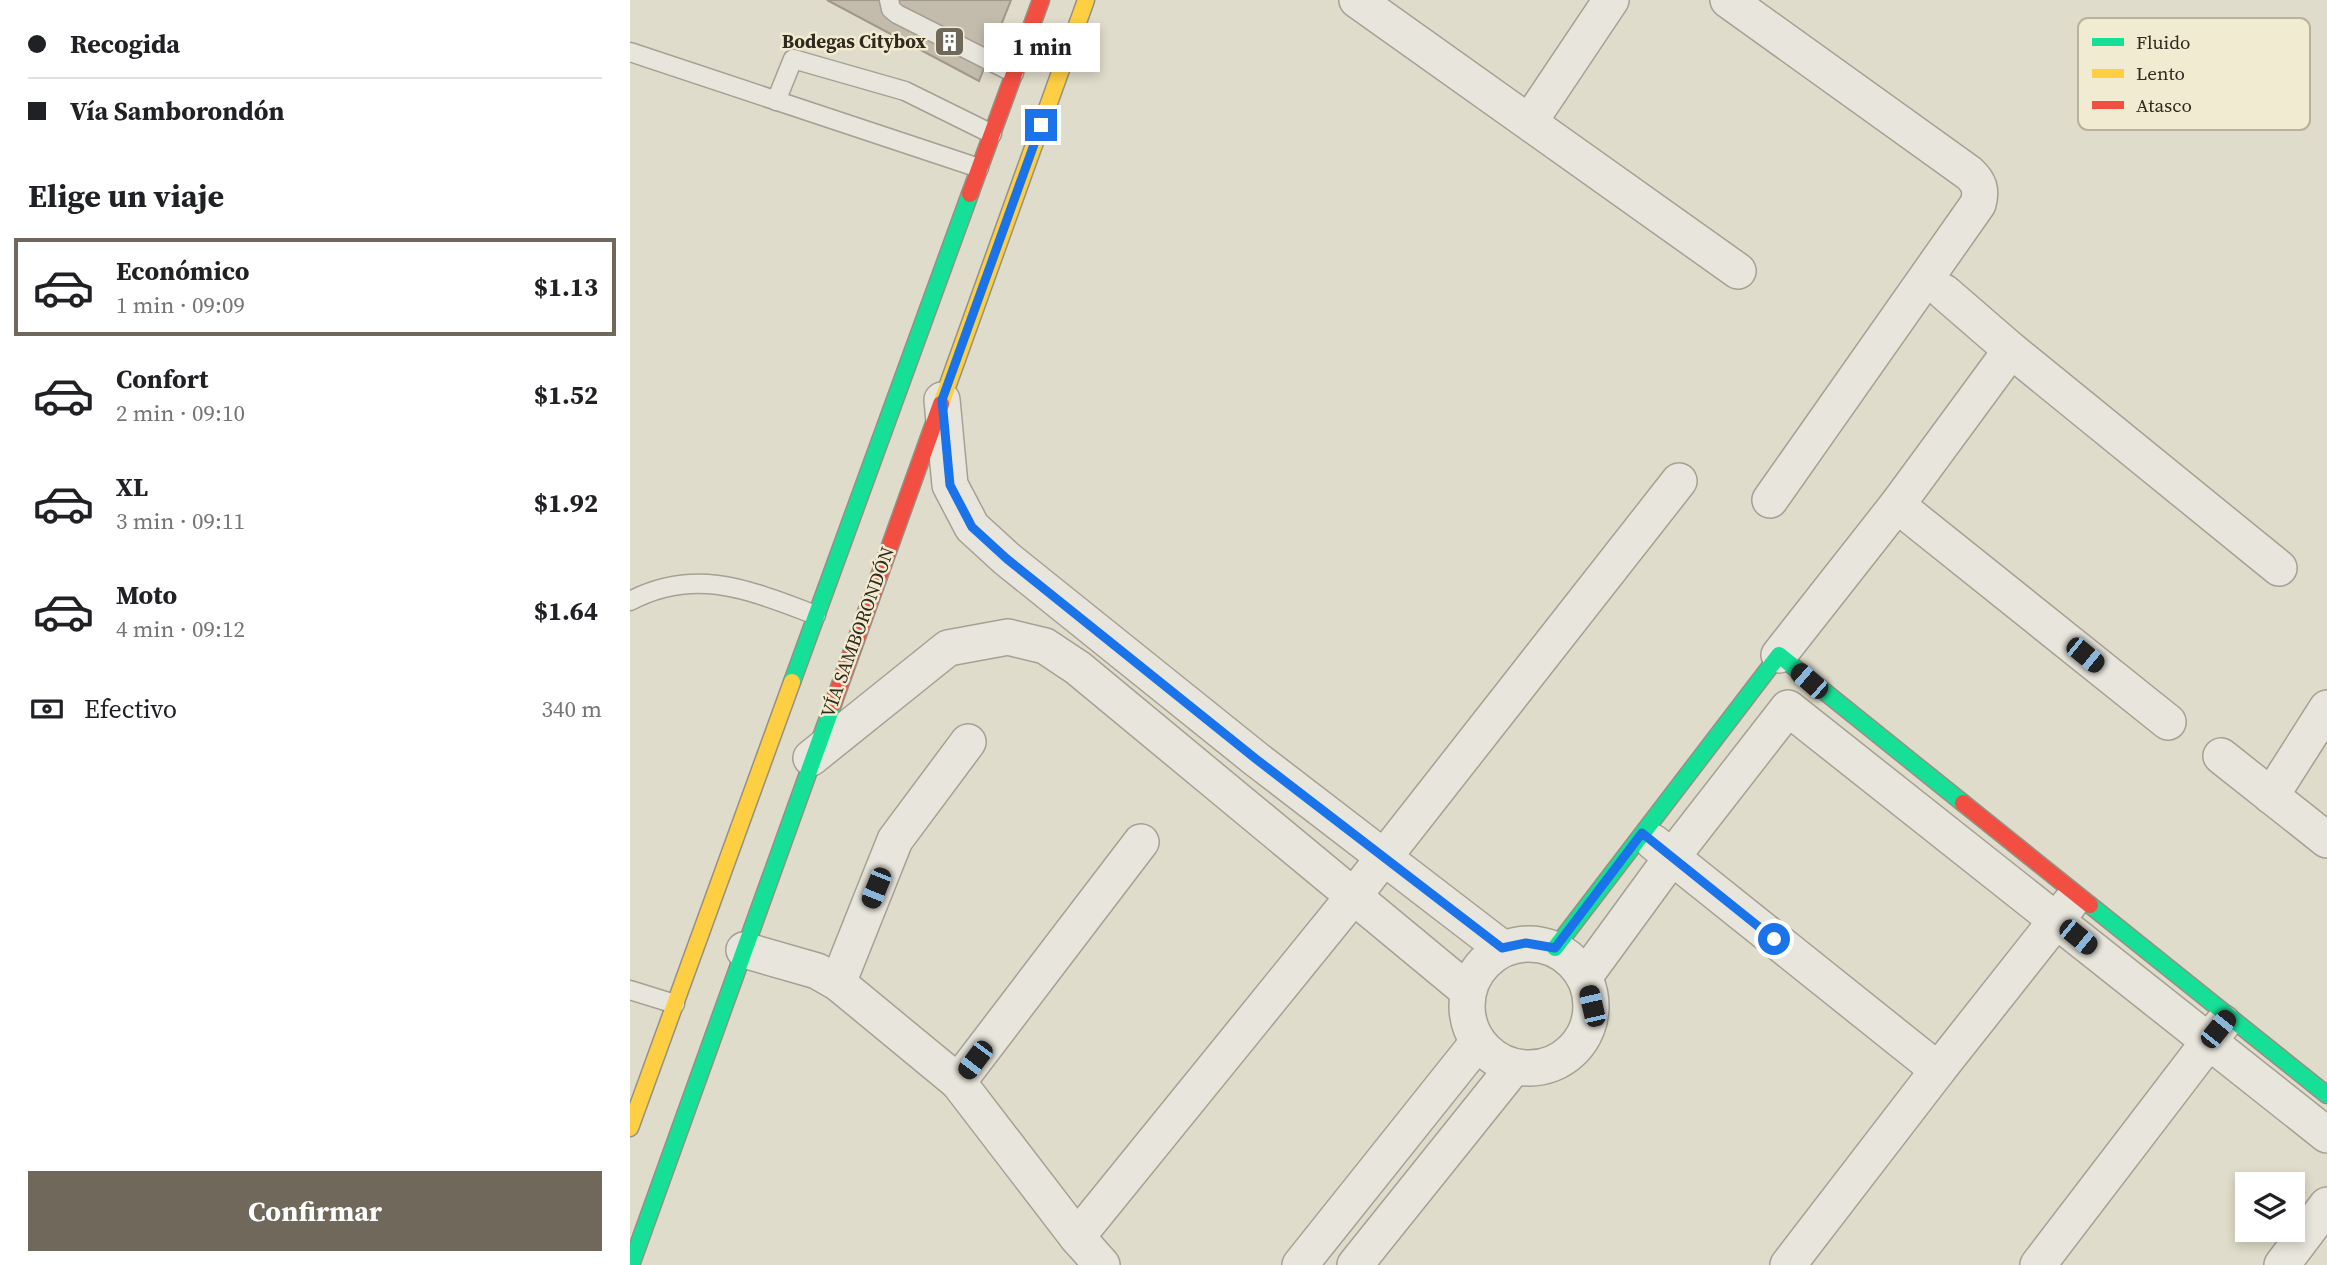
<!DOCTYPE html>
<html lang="es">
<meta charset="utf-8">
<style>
body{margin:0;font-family:"Source Serif 4",serif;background:#f2f2f2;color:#202124;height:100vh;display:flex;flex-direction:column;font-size:26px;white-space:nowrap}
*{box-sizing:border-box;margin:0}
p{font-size:23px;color:#757577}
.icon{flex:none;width:38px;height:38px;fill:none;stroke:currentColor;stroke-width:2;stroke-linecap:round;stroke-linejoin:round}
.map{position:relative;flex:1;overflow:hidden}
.panel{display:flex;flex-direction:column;background:#fff;width:630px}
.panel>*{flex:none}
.hud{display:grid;align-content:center;height:154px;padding:0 28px;background:#fff}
.buttons{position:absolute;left:1605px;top:1172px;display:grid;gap:14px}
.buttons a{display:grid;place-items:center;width:70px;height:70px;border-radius:0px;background:#fff;box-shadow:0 4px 10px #0003;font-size:35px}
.end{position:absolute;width:32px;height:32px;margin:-16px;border:9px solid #1a73e8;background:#fff;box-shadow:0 0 0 4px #fff}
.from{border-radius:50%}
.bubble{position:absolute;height:49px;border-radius:0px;background:#fff;box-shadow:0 4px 10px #0003;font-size:23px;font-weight:700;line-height:49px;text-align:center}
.car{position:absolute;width:21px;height:42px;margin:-21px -10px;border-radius:9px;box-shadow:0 0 5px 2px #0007;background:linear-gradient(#222 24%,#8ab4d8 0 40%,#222 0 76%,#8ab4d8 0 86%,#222 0)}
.hud b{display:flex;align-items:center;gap:24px;height:66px;font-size:26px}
.hud b+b{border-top:2px solid #e0e0e0}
.hud i{width:18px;height:18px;background:#202124}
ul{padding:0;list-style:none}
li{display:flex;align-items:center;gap:21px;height:98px;margin:0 14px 10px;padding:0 14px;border:4px solid transparent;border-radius:0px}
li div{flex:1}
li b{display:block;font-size:26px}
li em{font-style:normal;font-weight:700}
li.active{border-color:#6f685b}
li>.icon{width:63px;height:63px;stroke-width:1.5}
h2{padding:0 28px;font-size:32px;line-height:84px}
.pay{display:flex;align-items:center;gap:18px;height:77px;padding:0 28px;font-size:26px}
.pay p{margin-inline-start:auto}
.button{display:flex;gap:14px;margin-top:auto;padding:14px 28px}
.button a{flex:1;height:80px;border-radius:0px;background:#6f685b;color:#fff;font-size:28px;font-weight:700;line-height:80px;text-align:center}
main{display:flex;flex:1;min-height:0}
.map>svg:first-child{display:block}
</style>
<main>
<section class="panel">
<div class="hud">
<b><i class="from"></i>Recogida</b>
<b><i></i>Vía Samborondón</b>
</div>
<h2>Elige un viaje</h2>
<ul>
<li class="active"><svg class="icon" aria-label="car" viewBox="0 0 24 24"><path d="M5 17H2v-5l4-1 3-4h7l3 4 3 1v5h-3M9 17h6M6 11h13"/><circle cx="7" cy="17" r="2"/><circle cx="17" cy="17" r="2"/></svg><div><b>Económico</b><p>1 min · 09:09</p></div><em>$1.13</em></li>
<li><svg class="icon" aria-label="car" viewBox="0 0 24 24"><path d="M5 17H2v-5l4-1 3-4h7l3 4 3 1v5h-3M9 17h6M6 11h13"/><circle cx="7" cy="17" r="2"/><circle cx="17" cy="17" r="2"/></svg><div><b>Confort</b><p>2 min · 09:10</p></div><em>$1.52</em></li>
<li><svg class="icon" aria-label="car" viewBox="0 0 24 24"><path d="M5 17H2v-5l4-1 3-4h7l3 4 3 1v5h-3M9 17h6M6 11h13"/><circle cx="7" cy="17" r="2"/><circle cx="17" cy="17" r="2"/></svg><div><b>XL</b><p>3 min · 09:11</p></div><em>$1.92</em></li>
<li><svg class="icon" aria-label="car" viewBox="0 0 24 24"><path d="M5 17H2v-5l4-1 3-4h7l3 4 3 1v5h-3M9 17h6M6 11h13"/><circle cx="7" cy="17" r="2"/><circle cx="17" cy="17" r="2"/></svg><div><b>Moto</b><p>4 min · 09:12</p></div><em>$1.64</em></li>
</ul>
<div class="pay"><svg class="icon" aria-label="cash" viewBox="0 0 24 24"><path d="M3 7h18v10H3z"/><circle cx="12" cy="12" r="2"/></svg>Efectivo<p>340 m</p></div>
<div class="button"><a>Confirmar</a></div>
</section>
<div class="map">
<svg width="1697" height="1265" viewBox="0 0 1697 1265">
<rect width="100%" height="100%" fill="#e0dccb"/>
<polygon fill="#c3bbac" stroke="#a0988b" stroke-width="2" points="197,0 381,0 349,81"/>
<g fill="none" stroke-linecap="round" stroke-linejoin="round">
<defs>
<g id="lane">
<polyline points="259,0 261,9 267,14 384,73"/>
<polyline points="0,52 349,168"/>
<polyline points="146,101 163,59 275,91 362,134"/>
<path d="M0,601C67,566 121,591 186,615"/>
<polyline points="0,990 45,1004"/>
</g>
<g id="street">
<polyline points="727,0 1108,271"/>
<path d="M1098,0L1339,173C1349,182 1352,190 1348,204L1140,500"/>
<polyline points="900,121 981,0"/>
<polyline points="1314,292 1381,350 1649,568"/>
<polyline points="312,400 320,485 342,527 377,559 626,759 872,948"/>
<polyline points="1267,505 1381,350"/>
<polyline points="1149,655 1267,505 1538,722"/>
<polyline points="1591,756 1697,840"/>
<polyline points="181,758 318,648 378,637 415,646 448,668 838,991"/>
<polyline points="1641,796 1697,708"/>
<polyline points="1023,842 1308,1070 1440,903"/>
<circle cx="899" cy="1006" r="62"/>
<polyline points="114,950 187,971 208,983 328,1082 511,842"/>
<polyline points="955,976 1042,857 1158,708 1697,1135"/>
<polyline points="208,983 265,840 338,742"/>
<polyline points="328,1082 447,1237 472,1265"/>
<polyline points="447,1237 722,898 1049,481"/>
<polyline points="670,1265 848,1042"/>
<polyline points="725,1265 883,1068"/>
<polyline points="1158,1265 1308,1070"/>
<polyline points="1408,1265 1593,1023"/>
<polyline points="1652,1265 1697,1205"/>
</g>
<g id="fast">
<polyline points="162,682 340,194"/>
<polyline points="1460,905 1697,1095"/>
<polyline points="925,948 1149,655 1333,803"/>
<polyline points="1,1265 203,704"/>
</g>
<g id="slow">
<polyline points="311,404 456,0"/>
<polyline points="0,1128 162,682"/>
</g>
<g id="jam">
<polyline points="340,194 411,0"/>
<polyline points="203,704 311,404"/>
<polyline points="1333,803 1460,905"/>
</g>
</defs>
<use href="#lane" stroke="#a5a094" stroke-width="21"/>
<use href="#street" stroke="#a5a094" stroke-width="38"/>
<use href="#fast" stroke="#959084" stroke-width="19"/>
<use href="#slow" stroke="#959084" stroke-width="19"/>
<use href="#jam" stroke="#959084" stroke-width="19"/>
<use href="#lane" stroke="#e8e6dc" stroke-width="18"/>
<use href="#street" stroke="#e8e6dc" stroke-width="35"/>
<use href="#fast" stroke="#16e098" stroke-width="16"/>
<use href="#slow" stroke="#ffcf43" stroke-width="16"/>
<use href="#jam" stroke="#f24e42" stroke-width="16"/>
</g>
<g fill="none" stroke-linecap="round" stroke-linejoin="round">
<polyline stroke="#1a73e8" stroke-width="9" points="411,125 312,400 320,485 342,527 377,559 626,759 872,948 896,943 925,948 1012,833 1144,939"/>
</g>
<defs>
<symbol id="building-square" viewBox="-11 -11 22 22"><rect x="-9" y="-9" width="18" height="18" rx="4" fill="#6f685b" stroke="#f1ebd1"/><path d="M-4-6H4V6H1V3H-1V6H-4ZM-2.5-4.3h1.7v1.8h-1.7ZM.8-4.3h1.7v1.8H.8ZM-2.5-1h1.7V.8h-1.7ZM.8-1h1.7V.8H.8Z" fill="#fff"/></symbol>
</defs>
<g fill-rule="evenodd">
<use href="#building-square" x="302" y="24" width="35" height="35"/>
</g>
<g text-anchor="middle" stroke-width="5" stroke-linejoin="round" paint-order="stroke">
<g font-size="19" font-weight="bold" fill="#32291e" stroke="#f1ebd1" text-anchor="end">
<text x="296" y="48">Bodegas Citybox</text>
</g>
<g font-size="19" fill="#32291e" stroke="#f1ebd1">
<text transform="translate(227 632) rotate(-70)" y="7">VÍA SAMBORONDÓN</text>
</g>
</g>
<rect x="1448" y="18" width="232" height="112" rx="10" fill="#f1ebd1" stroke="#b8b19b" stroke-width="2"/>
<rect x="1462" y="38" width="32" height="8" fill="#16e098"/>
<rect x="1462" y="69" width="32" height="9" fill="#ffcf43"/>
<rect x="1462" y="101" width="32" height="8" fill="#f24e42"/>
<g font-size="19" fill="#32291e">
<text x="1506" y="49">Fluido</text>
<text x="1506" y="80">Lento</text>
<text x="1506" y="112">Atasco</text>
</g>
</svg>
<div class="buttons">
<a><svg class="icon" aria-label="layers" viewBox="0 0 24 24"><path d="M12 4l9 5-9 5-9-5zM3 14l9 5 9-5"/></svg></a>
</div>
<i class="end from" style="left:1144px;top:939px"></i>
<i class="end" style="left:411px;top:125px"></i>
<div class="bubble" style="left:354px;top:23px;width:116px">1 min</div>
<i class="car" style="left:1455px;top:655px;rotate:129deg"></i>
<i class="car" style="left:1179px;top:681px;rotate:311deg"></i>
<i class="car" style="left:246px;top:888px;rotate:202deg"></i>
<i class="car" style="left:1448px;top:937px;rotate:129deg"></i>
<i class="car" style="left:962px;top:1006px;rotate:347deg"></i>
<i class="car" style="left:1588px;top:1029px;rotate:39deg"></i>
<i class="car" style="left:345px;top:1060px;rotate:217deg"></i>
</div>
</main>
